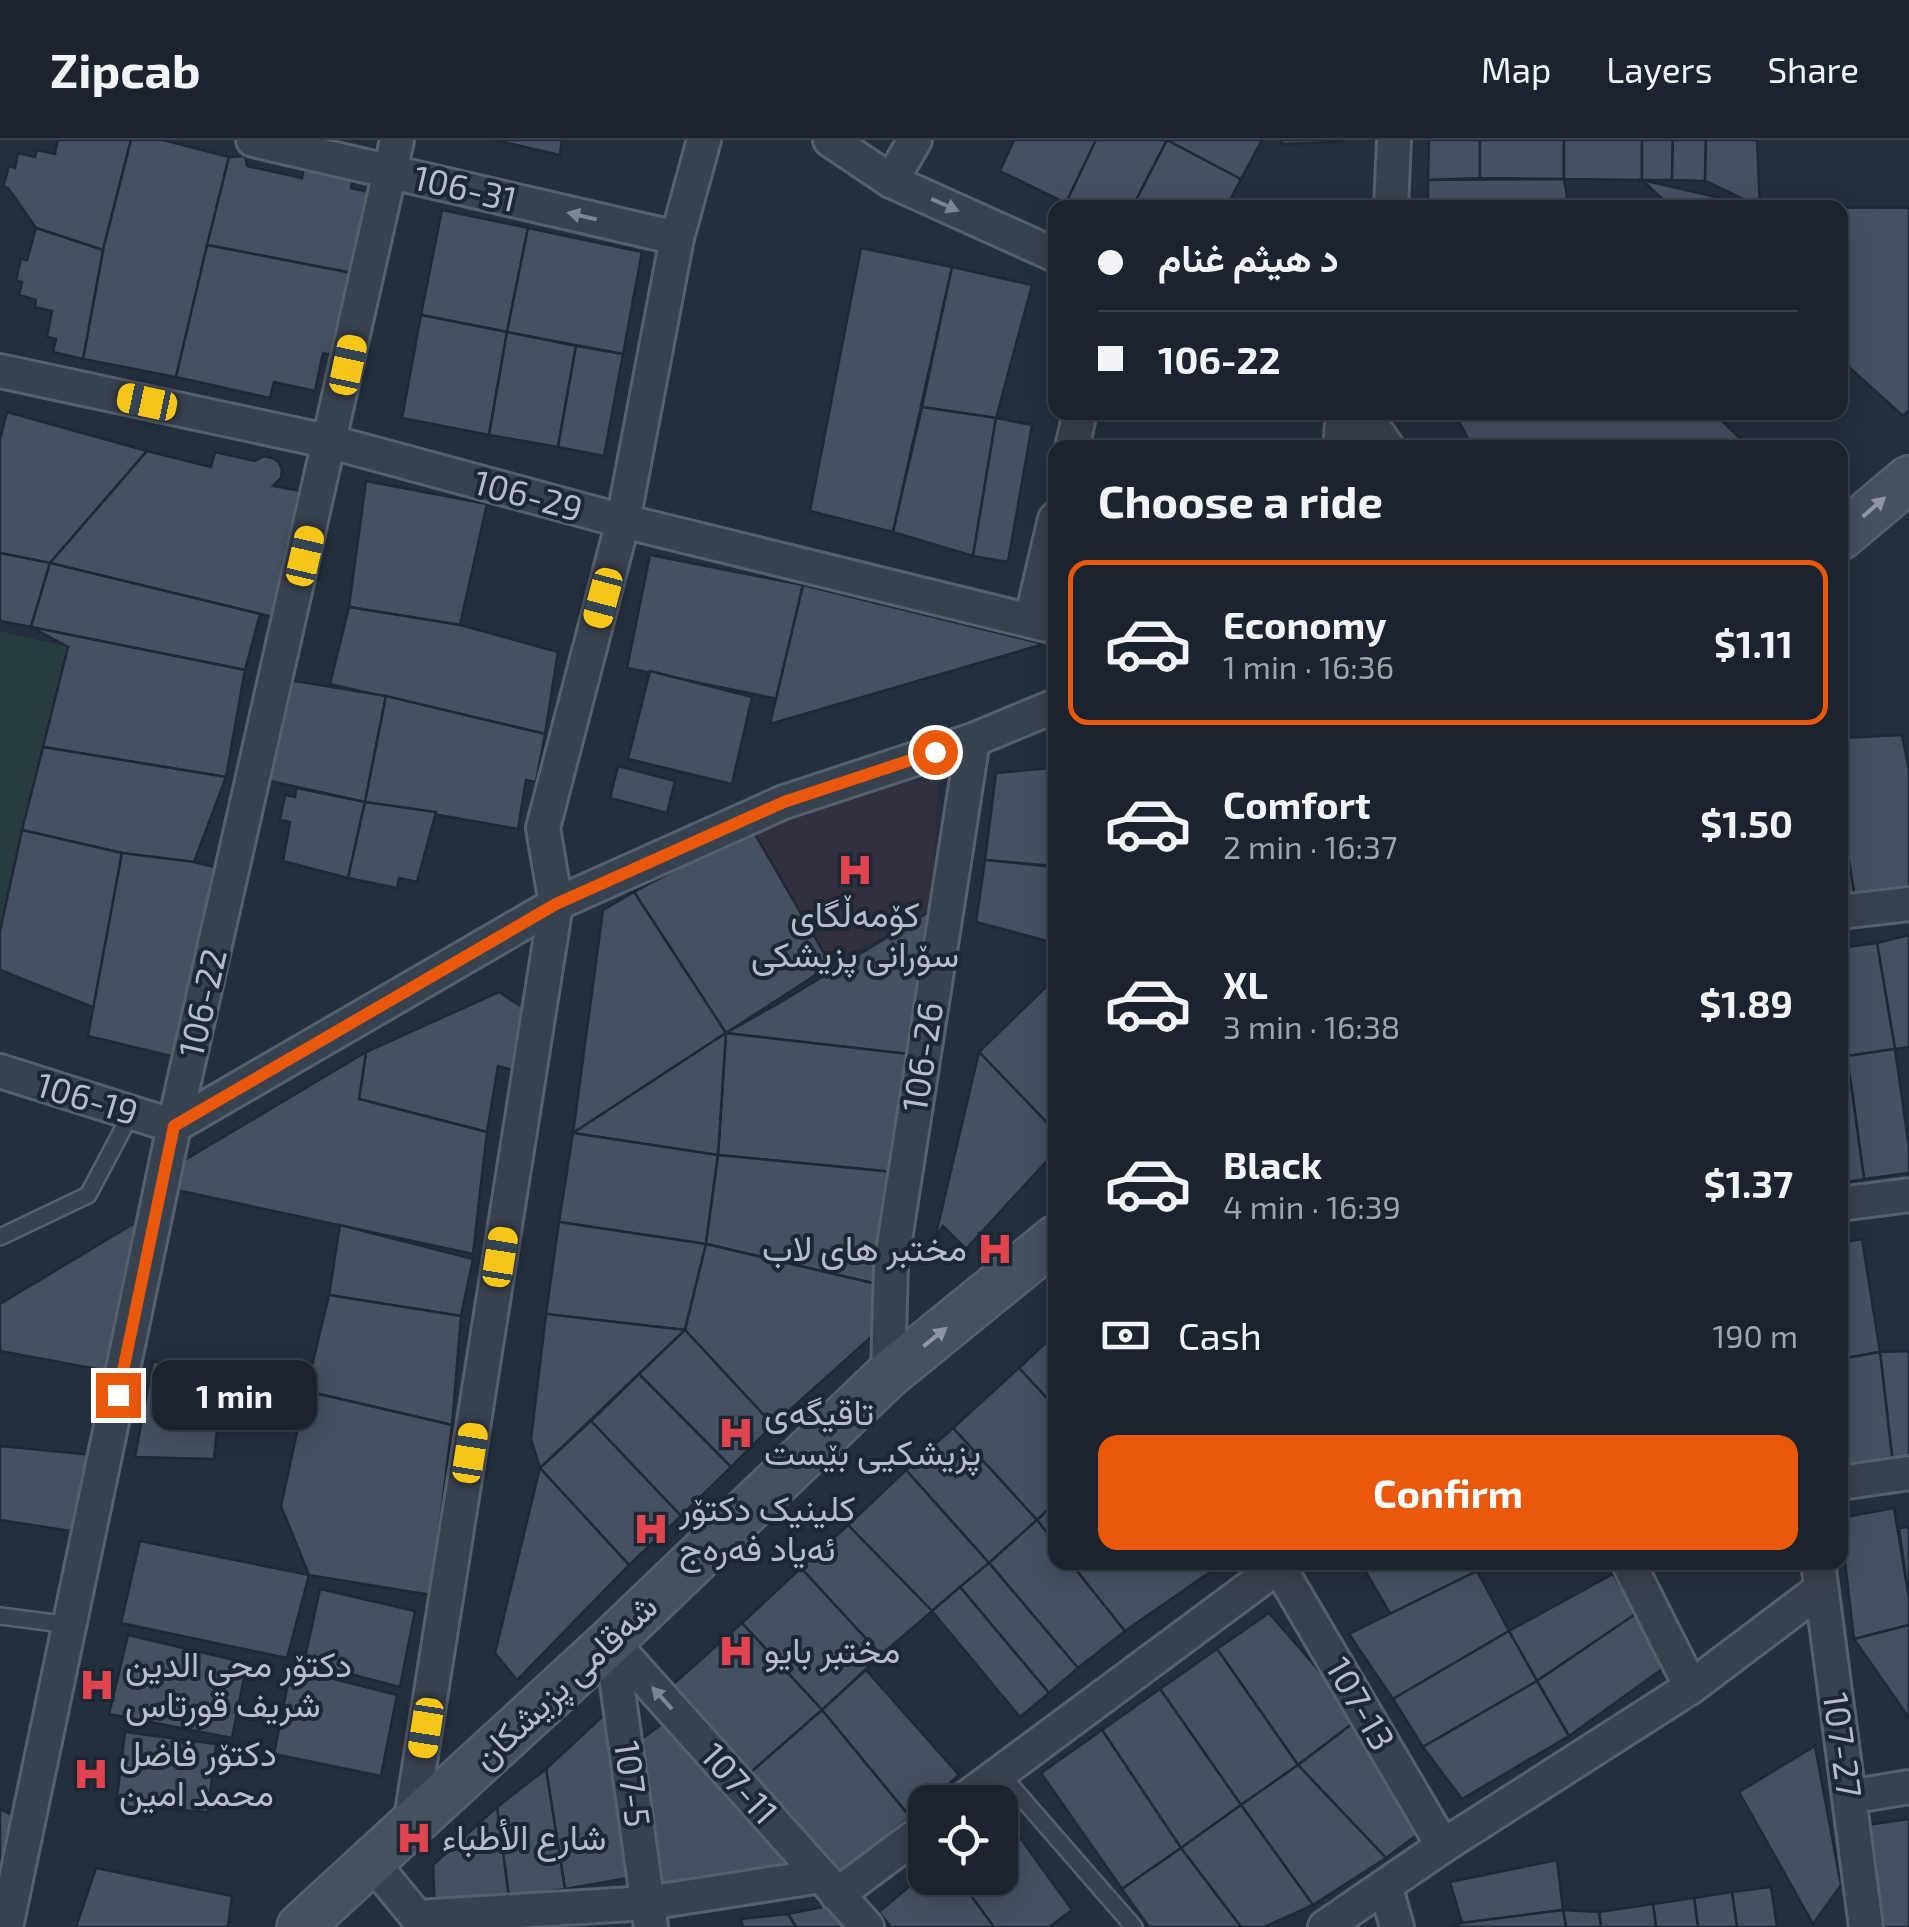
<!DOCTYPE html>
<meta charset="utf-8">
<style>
body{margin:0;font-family:"Exo 2",Vazirmatn,sans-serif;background:#242b36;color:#f1f3f6;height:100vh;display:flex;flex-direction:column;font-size:38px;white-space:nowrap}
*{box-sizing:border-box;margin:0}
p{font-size:32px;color:#a0a4aa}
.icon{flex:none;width:55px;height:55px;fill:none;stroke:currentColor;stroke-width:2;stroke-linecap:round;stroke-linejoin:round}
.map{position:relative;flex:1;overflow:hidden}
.details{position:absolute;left:1048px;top:300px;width:800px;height:1130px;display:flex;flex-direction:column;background:#1b232e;border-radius:20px;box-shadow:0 5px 25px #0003,0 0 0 2px #39404a}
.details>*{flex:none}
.top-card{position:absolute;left:1048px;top:60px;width:800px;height:220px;border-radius:20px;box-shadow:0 5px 25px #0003,0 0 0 2px #39404a;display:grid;align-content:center;height:220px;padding:0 50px;background:#1b232e}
.buttons{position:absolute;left:908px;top:1645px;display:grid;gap:20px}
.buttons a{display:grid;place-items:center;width:110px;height:110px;border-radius:20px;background:#1b232e;box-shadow:0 5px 25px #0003,0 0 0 2px #39404a;font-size:50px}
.end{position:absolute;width:45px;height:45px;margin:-22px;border:12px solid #ea580c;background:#fff;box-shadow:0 0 0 5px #fff}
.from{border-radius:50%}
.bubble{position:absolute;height:70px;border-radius:20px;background:#1b232e;box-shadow:0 5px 25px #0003,0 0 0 2px #39404a;font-size:32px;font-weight:700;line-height:70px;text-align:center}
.car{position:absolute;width:30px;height:60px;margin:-30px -15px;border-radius:12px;box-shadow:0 0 8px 2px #0007;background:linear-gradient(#f5c518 24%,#345 0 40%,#f5c518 0 76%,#345 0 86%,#f5c518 0)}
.top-card b{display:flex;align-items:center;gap:35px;height:95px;font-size:38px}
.top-card b+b{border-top:2px solid #39404a}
.top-card i{width:25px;height:25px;background:#f1f3f6}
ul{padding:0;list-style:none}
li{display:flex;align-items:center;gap:30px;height:165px;margin:0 20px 15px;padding:0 30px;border:5px solid transparent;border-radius:20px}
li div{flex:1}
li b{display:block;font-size:38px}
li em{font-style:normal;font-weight:700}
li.on{border-color:#ea580c}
li>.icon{width:90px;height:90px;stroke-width:1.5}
h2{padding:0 50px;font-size:45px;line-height:120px}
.pay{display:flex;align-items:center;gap:25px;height:110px;padding:0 50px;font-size:38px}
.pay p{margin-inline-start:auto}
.cta{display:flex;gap:20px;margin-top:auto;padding:20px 50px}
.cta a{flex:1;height:115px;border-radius:20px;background:#ea580c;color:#fff;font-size:40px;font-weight:700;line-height:115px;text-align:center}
header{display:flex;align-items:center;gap:60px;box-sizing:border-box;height:140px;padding:0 50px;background:#1b232e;border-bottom:2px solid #39404a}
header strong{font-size:48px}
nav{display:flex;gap:55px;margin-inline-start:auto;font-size:35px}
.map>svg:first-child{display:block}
</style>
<header>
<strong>Zipcab</strong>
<nav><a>Map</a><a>Layers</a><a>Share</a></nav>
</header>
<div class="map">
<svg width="1909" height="1787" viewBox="0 0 1909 1787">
<rect width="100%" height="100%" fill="#242f3e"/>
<polygon fill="#32303f" points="938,639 932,770 831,825 752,689 840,648"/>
<polygon fill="#263c3f" points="0,491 68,507 0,791"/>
<g fill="#455162" stroke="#1f2835" stroke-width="2.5">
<polygon points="58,0 131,0 103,110 36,88 8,48 3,47 9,26 15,28 18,13 35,17 37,10 55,14"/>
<polygon points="131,0 163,0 229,17 176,237 83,219 103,110"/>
<polygon points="495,0 562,0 560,15"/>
<polygon points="1014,0 1096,0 1066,63 1000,31"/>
<polygon points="1096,0 1167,0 1132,68 1074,68 1066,63"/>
<polygon points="1167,0 1241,39 1226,68 1132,68"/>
<polygon points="1167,0 1262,0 1241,39"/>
<polygon points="1282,0 1342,0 1343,2 1282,4"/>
<polygon points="1429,0 1480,0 1480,38 1428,40"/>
<polygon points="1480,0 1564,0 1564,39 1480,38"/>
<polygon points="1564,0 1642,0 1642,40 1564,39"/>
<polygon points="1642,0 1673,0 1672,40 1642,40"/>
<polygon points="1673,0 1706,0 1705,41 1672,40"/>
<polygon points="1706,0 1757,0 1760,67 1705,41"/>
<polygon points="245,16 247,26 302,38 304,27 353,38 351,48 377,54 362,135 207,105 229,17"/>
<polygon points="1564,39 1569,68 1428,68 1428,40"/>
<polygon points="1642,40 1760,67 1909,68 1909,270 1903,276 1840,219 1840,68 1672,68"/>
<polygon points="442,70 528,88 507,192 421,175"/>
<polygon points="36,88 103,110 83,219 53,212 56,199 47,197 52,171 35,167 36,160 19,155 22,142 16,140 21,119 27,120"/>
<polygon points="528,88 642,112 623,214 507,192"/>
<polygon points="207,105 362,135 344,218 323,213 315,251 274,242 270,258 176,237"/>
<polygon points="861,108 952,127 893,392 810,371"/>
<polygon points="952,127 1032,145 996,278 922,267"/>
<polygon points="421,175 507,192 489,295 402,278"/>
<polygon points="507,192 576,206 558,307 489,295"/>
<polygon points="576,206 623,214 604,316 558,307"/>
<polygon points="922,267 996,278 973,416 893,392"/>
<polygon points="7,272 147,311 50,423 0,413 0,299"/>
<polygon points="1454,272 1713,272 1750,308 1473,308"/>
<polygon points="996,278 1032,285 1008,422 973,416"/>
<polygon points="147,311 211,327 215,312 255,321 264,316 272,318 279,322 282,330 281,338 273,346 311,353 290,424 283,422 281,438 284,442 273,477 50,423"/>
<polygon points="366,341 487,364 460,485 349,467"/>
<polygon points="0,413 50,423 31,487 0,481"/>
<polygon points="650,415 803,445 778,559 627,528"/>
<polygon points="50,423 260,474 245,530 31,487"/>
<polygon points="803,445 1044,504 770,584"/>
<polygon points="349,467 460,485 558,512 545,594 330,544"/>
<polygon points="31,487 245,530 226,637 43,607 68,507"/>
<polygon points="650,531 752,557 732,644 628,619"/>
<polygon points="289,540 386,556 365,662 266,640"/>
<polygon points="386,556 545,594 536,642 526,640 518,689 365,662"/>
<polygon points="1902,595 1909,630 1909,756 1856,765 1840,665 1840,598"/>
<polygon points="43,607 226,637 194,722 122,713 22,690"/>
<polygon points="618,626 675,641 667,673 610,658"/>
<polygon points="1055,627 1055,711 1051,628"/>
<polygon points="1051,628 1055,726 985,720 996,633"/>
<polygon points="296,648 365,662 348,738 283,721 290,682 280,680 285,655 295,657"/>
<polygon points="365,662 436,672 417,742 399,738 397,748 348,738"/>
<polygon points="1840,665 1856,765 1840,767"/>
<polygon points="752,689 831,825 726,893 634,752"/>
<polygon points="22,690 122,713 95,868 0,830 0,791"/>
<polygon points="122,713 194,722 222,729 175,917 88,896"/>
<polygon points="985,720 1055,727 1055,803 976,782"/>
<polygon points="634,752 726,893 573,993 603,770"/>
<polygon points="932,770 908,914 726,893 781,862"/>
<polygon points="1909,795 1909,907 1895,909 1877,803"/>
<polygon points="1877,803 1895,909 1847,916 1840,866 1840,808"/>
<polygon points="1052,841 1055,844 1055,991 979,912"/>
<polygon points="499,852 525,869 513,930 498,926 487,992 359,959 366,912"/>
<polygon points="1840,878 1851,944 1840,945"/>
<polygon points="726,893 908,914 893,1032 718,1015"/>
<polygon points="726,893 718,1015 573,993"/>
<polygon points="1895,909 1909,1007 1909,1033 1864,1039 1847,916"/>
<polygon points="366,912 359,959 487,992 473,1114 172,1049 178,1024"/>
<polygon points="979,912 1055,991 1055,1012 966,1109 943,1086 935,1098"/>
<polygon points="1851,944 1864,1039 1840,1043 1840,945"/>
<polygon points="573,993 718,1015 706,1104 559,1082"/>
<polygon points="718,1015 893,1032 885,1146 706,1104"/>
<polygon points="138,1081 108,1231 0,1211 0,1164"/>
<polygon points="559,1082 706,1104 685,1190 546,1174"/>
<polygon points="340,1085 473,1119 461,1176 329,1155"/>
<polygon points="1862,1099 1880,1212 1840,1219 1840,1103"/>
<polygon points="706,1104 885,1146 879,1190 773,1285 685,1190"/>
<polygon points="329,1155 461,1176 452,1285 306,1251"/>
<polygon points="546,1174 685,1190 540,1328 531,1299"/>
<polygon points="685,1190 773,1285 731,1327 639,1234"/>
<polygon points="1055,1194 1055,1267 1019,1228"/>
<polygon points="1909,1211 1909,1323 1893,1325 1880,1212"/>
<polygon points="1880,1212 1893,1325 1840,1332 1840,1219"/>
<polygon points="153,1221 223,1236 214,1319 135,1317"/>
<polygon points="1019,1228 1055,1267 1055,1363 1037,1380 953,1288"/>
<polygon points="639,1234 731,1327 681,1376 591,1281"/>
<polygon points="306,1251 452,1285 431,1455 309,1435 281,1366"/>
<polygon points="591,1281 681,1376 629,1425 540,1328"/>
<polygon points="953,1288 1037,1380 989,1423 906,1330"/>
<polygon points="0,1306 93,1315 84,1393 0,1380"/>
<polygon points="540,1328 629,1425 517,1540 495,1513"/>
<polygon points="906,1330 989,1423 932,1471 848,1385"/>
<polygon points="1055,1363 1055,1403 1037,1380"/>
<polygon points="1894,1368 1909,1458 1909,1485 1854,1499 1840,1378"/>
<polygon points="1037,1380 1055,1403 1055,1422 1070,1422 1125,1491 1078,1528 989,1423"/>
<polygon points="848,1385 932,1471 881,1515 801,1428"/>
<polygon points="1909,1387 1909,1458 1899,1388"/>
<polygon points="140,1401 309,1435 287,1518 121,1483"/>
<polygon points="1070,1422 1205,1422 1213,1430 1125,1491"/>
<polygon points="1360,1422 1470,1422 1477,1431 1391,1475"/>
<polygon points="989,1423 1078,1528 1049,1553 960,1447"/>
<polygon points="801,1428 881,1515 822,1570 742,1483"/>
<polygon points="1477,1431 1509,1491 1393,1559 1349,1494"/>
<polygon points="1613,1434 1637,1473 1537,1541 1509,1491"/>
<polygon points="960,1447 1049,1553 1020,1577 932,1471"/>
<polygon points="320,1449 415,1471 400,1547 304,1522"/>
<polygon points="1269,1473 1360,1578 1298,1625 1217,1509"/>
<polygon points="1637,1473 1665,1527 1569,1596 1537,1541"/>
<polygon points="742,1483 822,1570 750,1633 670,1547"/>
<polygon points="1909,1485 1909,1578 1854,1499"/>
<polygon points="1509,1491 1537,1541 1423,1607 1393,1559"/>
<polygon points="128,1495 247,1523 232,1598 109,1574"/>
<polygon points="1217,1509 1298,1625 1241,1665 1160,1549"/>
<polygon points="291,1528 397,1555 381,1636 274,1614"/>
<polygon points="866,1530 959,1635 910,1677 822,1570"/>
<polygon points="1537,1541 1569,1596 1462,1659 1423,1607"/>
<polygon points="1160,1549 1241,1665 1181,1708 1102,1590"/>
<polygon points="822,1570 910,1677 838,1736 750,1633"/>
<polygon points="605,1574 628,1738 565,1749 546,1629"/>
<polygon points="1360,1578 1421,1692 1386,1718 1298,1625"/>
<polygon points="666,1581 801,1722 659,1752 632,1606"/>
<polygon points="1102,1590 1181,1708 1122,1749 1041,1633"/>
<polygon points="125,1592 216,1604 208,1672 116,1666"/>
<polygon points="1815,1606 1841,1745 1813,1784 1739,1652"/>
<polygon points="1298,1625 1386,1718 1313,1765 1241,1665"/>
<polygon points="546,1629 565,1749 509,1758 497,1667"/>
<polygon points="1241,1665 1313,1765 1264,1787 1241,1787 1181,1708"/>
<polygon points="497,1667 509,1758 435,1772 433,1725"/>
<polygon points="0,1669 18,1678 0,1768"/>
<polygon points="1003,1674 1072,1770 1049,1787 994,1787 958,1738 1000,1738 1000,1676"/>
<polygon points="1909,1679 1909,1787 1879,1787 1867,1685"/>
<polygon points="1181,1708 1241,1787 1149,1787 1122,1749"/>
<polygon points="1557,1720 1563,1770 1462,1783 1450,1742"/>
<polygon points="96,1728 232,1756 228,1787 76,1787"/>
<polygon points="925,1733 925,1738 958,1738 994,1787 891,1787 879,1772"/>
<polygon points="1771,1747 1777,1787 1737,1787 1732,1752"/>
<polygon points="1732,1752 1737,1787 1698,1787 1694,1758"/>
<polygon points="1694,1758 1698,1787 1656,1787 1653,1764"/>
<polygon points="1653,1764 1656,1787 1601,1787 1599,1772"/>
<polygon points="832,1765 852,1787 796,1787 788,1774"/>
<polygon points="1563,1770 1599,1772 1601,1787 1566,1787"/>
<polygon points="1563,1770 1566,1787 1450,1787 1462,1783"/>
<polygon points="788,1774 796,1787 743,1787 741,1779"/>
</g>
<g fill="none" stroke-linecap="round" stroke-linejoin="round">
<defs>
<g id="service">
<polyline points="0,1097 88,1055 132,972"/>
<polyline points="0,1476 70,1485"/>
<polyline points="1000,1633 1134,1787"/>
</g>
<g id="minor">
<polyline points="253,0 677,98"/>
<polyline points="830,0 891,41 1055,115"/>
<polyline points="891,41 915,0"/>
<polyline points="1391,68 1394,0"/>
<polyline points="0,231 331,302 623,381 1055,487"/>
<polyline points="1350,272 1379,295 1388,308"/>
<polyline points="1072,308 1080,272"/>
<polyline points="1340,308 1343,272"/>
<polyline points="1031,481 1055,379"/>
<polyline points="1840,772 1909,764"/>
<polyline points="0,931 174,986 556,764 784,662 973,600 1055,566"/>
<polyline points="1840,1064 1909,1055"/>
<polyline points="888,1235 891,1125 973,600"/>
<polyline points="1840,1343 1909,1333"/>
<polyline points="1276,1422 1443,1706"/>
<polyline points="1628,1422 1691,1547"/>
<polyline points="1818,1422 1866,1787"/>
<polyline points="611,1501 867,1787"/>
<polyline points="611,1501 651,1787"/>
<polyline points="1849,1657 1909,1647"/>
<polyline points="961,1662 1279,1426"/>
<polyline points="410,1685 556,764 543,688 623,381 677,98 704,0"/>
<polyline points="371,1721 417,1777 648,1763 821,1736"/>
<polyline points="1386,1748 1397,1787"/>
<polyline points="837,1755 925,1689"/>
<polyline points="6,1787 174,986 397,0"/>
<polyline points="1325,1787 1443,1706 1691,1547 1821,1449"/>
</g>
<g id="secondary">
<polyline points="1840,397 1909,339"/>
<polyline points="300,1787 611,1501 888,1235 1055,1099"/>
</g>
</defs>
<use href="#service" stroke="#565f6c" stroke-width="20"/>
<use href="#minor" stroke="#565f6c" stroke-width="38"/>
<use href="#secondary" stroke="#565f6c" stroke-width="50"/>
<use href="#service" stroke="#38414e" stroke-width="15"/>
<use href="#minor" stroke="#38414e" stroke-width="32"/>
<use href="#secondary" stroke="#465061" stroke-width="45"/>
</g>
<defs><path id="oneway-solid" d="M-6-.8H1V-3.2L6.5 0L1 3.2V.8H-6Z" transform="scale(2.5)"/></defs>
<g fill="#7c8592">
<use href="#oneway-solid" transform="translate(945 65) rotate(24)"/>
<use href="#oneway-solid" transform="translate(582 76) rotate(-167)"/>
<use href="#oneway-solid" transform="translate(662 1558) rotate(-132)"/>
</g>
<g fill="#8e96a5">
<use href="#oneway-solid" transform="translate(1874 367) rotate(-41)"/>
<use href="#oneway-solid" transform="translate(935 1197) rotate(-39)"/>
</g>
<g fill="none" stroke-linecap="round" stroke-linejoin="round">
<polyline stroke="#ea580c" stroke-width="12" points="118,1255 174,986 556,764 784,662 935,612"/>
</g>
<defs>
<symbol id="hospital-bare" viewBox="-9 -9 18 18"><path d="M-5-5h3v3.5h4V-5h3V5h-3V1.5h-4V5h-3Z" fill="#e0444e" stroke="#1d2633" stroke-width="2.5" paint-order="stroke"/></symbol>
</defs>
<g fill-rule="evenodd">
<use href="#hospital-bare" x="830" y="705" width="50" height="50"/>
<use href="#hospital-bare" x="970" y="1084" width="50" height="50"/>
<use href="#hospital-bare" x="711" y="1268" width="50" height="50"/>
<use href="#hospital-bare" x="626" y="1364" width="50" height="50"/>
<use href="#hospital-bare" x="711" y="1486" width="50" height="50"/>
<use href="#hospital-bare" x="72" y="1520" width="50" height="50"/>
<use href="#hospital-bare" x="66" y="1609" width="50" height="50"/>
<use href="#hospital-bare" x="389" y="1673" width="50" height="50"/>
</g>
<g text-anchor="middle" stroke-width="8" stroke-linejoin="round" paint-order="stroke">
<g font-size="35" fill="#b4bcc9" stroke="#1d2633">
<text transform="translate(465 49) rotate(13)" y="12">106-31</text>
<text transform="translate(528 356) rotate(15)" y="12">106-29</text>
<text transform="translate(203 863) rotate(-77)" y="12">106-22</text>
<text transform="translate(923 917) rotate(-81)" y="12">106-26</text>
<text transform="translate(87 959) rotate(17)" y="12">106-19</text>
<text transform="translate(565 1542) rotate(-43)" y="12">شەقامی پزیشکان</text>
<text transform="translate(1360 1564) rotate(60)" y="12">107-13</text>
<text transform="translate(1842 1605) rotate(82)" y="12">107-27</text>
<text transform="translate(632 1644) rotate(82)" y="12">107-5</text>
<text transform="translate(739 1644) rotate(48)" y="12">107-11</text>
</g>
<g font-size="35" fill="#b4bcc9" stroke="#1d2633" text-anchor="start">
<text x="855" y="787" text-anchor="middle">کۆمەڵگای<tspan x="855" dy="40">سۆرانی پزیشکی</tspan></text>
<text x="967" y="1121" text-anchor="end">مختبر هاى لاب</text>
<text x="764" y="1285">تاقیگەی<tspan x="764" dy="40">پزیشکیی بێست</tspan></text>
<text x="679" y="1381">کلینیک دکتۆر<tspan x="679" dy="40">ئەیاد فەرەج</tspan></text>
<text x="764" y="1523">مختبر بايو</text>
<text x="125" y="1537">دکتۆر محی الدین<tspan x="125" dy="40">شریف قورتاس</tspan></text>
<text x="119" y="1626">دکتۆر فاضل<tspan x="119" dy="40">محمد امین</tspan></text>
<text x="442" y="1710">شارع الأطباء</text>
</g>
</g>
</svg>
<div class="buttons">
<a><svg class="icon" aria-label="locate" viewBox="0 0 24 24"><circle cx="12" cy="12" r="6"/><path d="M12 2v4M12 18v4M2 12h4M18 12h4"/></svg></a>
</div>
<i class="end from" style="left:935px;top:612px"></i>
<i class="end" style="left:118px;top:1255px"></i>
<div class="bubble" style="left:152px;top:1220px;width:165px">1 min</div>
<i class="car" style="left:348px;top:225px;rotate:12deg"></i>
<i class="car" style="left:147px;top:262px;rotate:282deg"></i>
<i class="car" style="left:305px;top:416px;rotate:13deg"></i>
<i class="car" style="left:603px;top:458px;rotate:195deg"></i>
<i class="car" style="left:500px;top:1117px;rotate:9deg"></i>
<i class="car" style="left:470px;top:1313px;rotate:9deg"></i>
<i class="car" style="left:426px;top:1588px;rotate:189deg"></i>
<div class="top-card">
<b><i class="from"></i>د هيثم غنام</b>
<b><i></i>106-22</b>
</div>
<section class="details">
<h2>Choose a ride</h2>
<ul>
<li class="on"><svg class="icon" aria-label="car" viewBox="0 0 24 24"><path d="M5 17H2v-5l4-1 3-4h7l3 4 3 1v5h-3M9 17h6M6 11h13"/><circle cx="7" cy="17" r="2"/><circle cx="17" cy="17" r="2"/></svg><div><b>Economy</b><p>1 min · 16:36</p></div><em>$1.11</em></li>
<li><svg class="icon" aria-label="car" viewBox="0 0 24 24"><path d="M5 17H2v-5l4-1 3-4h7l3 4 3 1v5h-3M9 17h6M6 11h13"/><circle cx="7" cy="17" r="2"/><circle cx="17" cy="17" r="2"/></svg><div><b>Comfort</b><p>2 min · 16:37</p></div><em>$1.50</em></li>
<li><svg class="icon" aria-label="car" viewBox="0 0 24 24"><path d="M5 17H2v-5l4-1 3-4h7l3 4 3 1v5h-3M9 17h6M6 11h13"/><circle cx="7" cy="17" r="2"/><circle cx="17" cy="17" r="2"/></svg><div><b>XL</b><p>3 min · 16:38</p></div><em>$1.89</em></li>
<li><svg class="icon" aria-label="car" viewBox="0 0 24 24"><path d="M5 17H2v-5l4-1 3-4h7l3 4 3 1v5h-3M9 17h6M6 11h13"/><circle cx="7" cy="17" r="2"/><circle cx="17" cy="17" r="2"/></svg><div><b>Black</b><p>4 min · 16:39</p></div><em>$1.37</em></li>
</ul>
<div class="pay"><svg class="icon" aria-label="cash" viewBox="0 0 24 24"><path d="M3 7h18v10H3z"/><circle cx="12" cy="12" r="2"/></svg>Cash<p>190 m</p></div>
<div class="cta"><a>Confirm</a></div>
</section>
</div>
